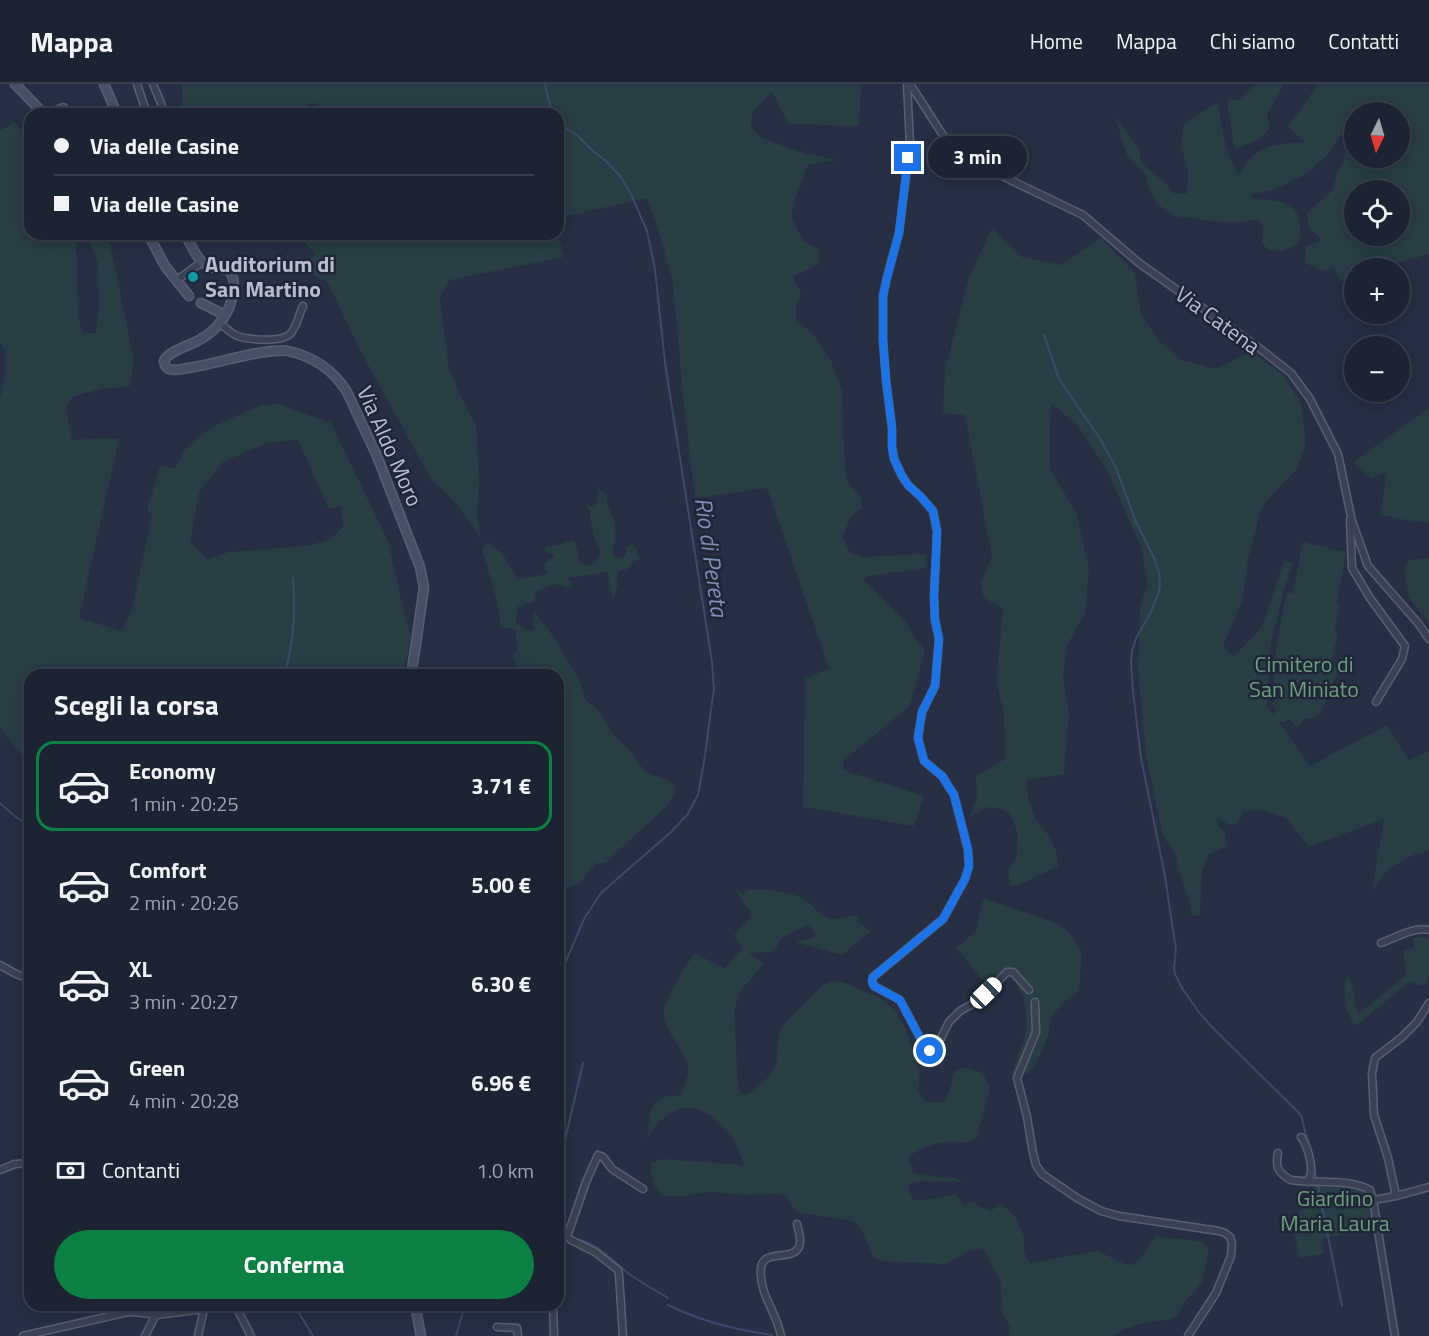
<!DOCTYPE html>
<html lang="it">
<meta charset="utf-8">
<style>
body{margin:0;font-family:"Titillium Web",sans-serif;background:#252b3a;color:#f1f3f6;height:100vh;display:flex;flex-direction:column;font-size:22px;white-space:nowrap}
*{box-sizing:border-box;margin:0}
p{font-size:20px;color:#a0a4ac}
.icon{flex:none;width:33px;height:33px;fill:none;stroke:currentColor;stroke-width:2;stroke-linecap:round;stroke-linejoin:round}
.map{position:relative;flex:1;overflow:hidden}
.drawer{position:absolute;left:24px;top:585px;width:540px;height:642px;display:flex;flex-direction:column;background:#1c2332;border-radius:18px;box-shadow:0 3px 15px #0003,0 0 0 2px #3a404d}
.drawer>*{flex:none}
.top-card{position:absolute;left:24px;top:24px;width:540px;height:132px;border-radius:18px;box-shadow:0 3px 15px #0003,0 0 0 2px #3a404d;display:grid;align-content:center;height:132px;padding:0 30px;background:#1c2332}
.needle{width:39px;rotate:185deg}
.fabs{position:absolute;left:1344px;top:18px;display:grid;gap:12px}
.fabs a{display:grid;place-items:center;width:66px;height:66px;border-radius:50%;background:#1c2332;box-shadow:0 3px 15px #0003,0 0 0 2px #3a404d;font-size:30px}
.end{position:absolute;width:27px;height:27px;margin:-14px;border:8px solid #1a73e8;background:#fff;box-shadow:0 0 0 3px #fff}
.from{border-radius:50%}
.bubble{position:absolute;height:42px;border-radius:21px;background:#1c2332;box-shadow:0 3px 15px #0003,0 0 0 2px #3a404d;font-size:20px;font-weight:700;line-height:42px;text-align:center}
.car{position:absolute;width:18px;height:36px;margin:-18px -9px;border-radius:8px;box-shadow:0 0 4px 2px #0007;background:linear-gradient(#fff 24%,#345 0 40%,#fff 0 76%,#345 0 86%,#fff 0)}
.top-card b{display:flex;align-items:center;gap:21px;height:57px;font-size:22px}
.top-card b+b{border-top:2px solid #3a404d}
.top-card i{width:15px;height:15px;background:#f1f3f6}
ul{padding:0;list-style:none}
li{display:flex;align-items:center;gap:18px;height:90px;margin:0 12px 9px;padding:0 18px;border:3px solid transparent;border-radius:18px}
li div{flex:1}
li b{display:block;font-size:22px}
li em{font-style:normal;font-weight:700}
li.on{border-color:#0b8043}
li>.icon{width:54px;height:54px;stroke-width:1.5}
h2{padding:0 30px;font-size:27px;line-height:72px}
.pay{display:flex;align-items:center;gap:15px;height:66px;padding:0 30px;font-size:22px}
.pay p{margin-inline-start:auto}
.action{display:flex;gap:12px;margin-top:auto;padding:12px 30px}
.action a{flex:1;height:69px;border-radius:36px;background:#0b8043;color:#fff;font-size:24px;font-weight:700;line-height:69px;text-align:center}
header{display:flex;align-items:center;gap:36px;box-sizing:border-box;height:84px;padding:0 30px;background:#1c2332;border-bottom:2px solid #3a404d}
header strong{font-size:28px}
nav{display:flex;gap:33px;margin-inline-start:auto;font-size:21px}
.map>svg:first-child{display:block}
</style>
<header>
<strong>Mappa</strong>
<nav><a>Home</a><a>Mappa</a><a>Chi siamo</a><a>Contatti</a></nav>
</header>
<div class="map">
<svg width="1429" height="1252" viewBox="0 0 1429 1252">
<rect width="100%" height="100%" fill="#262f43"/>
<g fill="#283e44" fill-rule="evenodd">
<polygon points="182,0 861,0 859,42 788,40 772,7 752,29 751,43 761,54 804,69 837,76 808,81 798,106 791,132 803,157 820,166 819,180 793,193 801,209 796,225 796,237 812,249 831,277 842,306 843,346 846,396 861,413 862,425 851,432 843,453 849,468 863,473 926,470 927,482 920,486 886,489 862,494 906,538 916,556 925,565 910,622 844,676 843,686 924,712 914,742 803,723 805,595 829,584 767,404 695,414 684,323 673,199 656,139 647,114 558,134 558,30 339,30 313,19 291,30 182,30"/>
<polygon points="1257,0 1282,0 1282,4 1267,31 1270,44 1259,56 1234,65 1227,15 1239,16"/>
<path d="M1318,0H1429V170L1379,184H1354V192L1339,197L1334,183L1324,187L1305,179L1306,162L1322,157L1308,142L1307,129L1332,107L1336,92L1343,78L1348,48L1354,42V74H1400V28H1369L1371,26L1370,22L1359,23L1330,68L1308,89L1274,106L1251,110L1253,115C1272,116 1296,115 1300,138C1301,148 1301,152 1296,161L1282,167L1268,166L1262,159L1263,142L1258,135L1240,138L1210,137L1175,132L1157,120L1148,103L1147,92L1128,73L1122,57L1116,34L1139,65L1142,79L1151,88L1164,97L1173,109L1187,110L1188,87L1181,63L1183,42L1198,30L1218,19C1222,44 1225,70 1239,91C1256,60 1272,60 1305,58L1288,43ZM1354,106H1400V152H1354Z"/>
<path d="M13,37L30,55V150H76L78,233L83,249H96L99,223L98,178L86,150H108L134,277L129,303L104,304L72,313L66,325L72,356L104,354L119,355L79,534L122,547L132,525L152,431L147,425L160,382L174,385L186,364L212,343L261,321L279,320L331,339L388,457L406,538L412,554L402,591H30V677C16,669 9,654 0,642V314L5,293V268L0,259V46L7,43ZM298,356L329,425L341,422L343,443L330,455L308,462L229,468L208,475L190,458L199,408L223,378L266,359Z"/>
<path d="M992,144L1022,173L1061,181L1100,154L1135,189L1141,230L1158,256L1182,276L1215,285L1251,268L1282,290L1301,319L1306,360L1297,385L1262,422L1248,476L1243,515L1223,562L1234,572L1262,543L1284,477L1293,478L1283,510L1271,559L1267,622L1274,631L1276,626L1272,619L1276,615C1269,585 1281,540 1287,509H1293L1303,458L1346,468L1337,518L1340,519L1335,547L1338,549L1331,580L1340,583L1321,629L1310,635L1305,634L1300,641L1296,642L1289,635L1285,638H1279L1310,682L1387,641L1409,676L1429,667V767L1413,771L1388,785L1372,807L1384,735L1309,763L1286,734L1259,726L1244,728L1236,741L1228,740L1217,734V740L1225,748L1227,762L1208,771L1202,788L1200,831L1192,832L1189,815L1179,787L1174,767L1163,752L1146,672L1138,586L1140,522L1148,500L1141,463L1107,386L1078,342L1051,319L1050,347V385L1076,428L1089,484L1085,529L1068,560L1063,591L1069,628L1064,690L1027,696L1028,713L1036,735L1049,752L1056,766L1059,782L1019,801H1010L1008,787L1017,774L1018,749L1010,730C989,719 990,722 970,733L977,712L976,692L1005,675L1004,629L996,598L1003,525L983,513L981,498L992,473L965,331L943,329L945,286L968,196Z"/>
<path d="M558,147L563,173L450,196L440,213L449,284L458,306L476,341L479,398L477,430L480,453C466,432 452,412 432,397L360,266L328,199L301,185L315,170L298,150H558Z"/>
<polygon points="1429,324 1429,439 1406,436 1380,430 1387,388 1371,394 1353,378"/>
<path d="M599,403L601,407L607,411C606,422 613,431 615,442C616,448 616,453 615,459L612,463L614,473L619,474L626,471V463L632,460L636,464L637,469L640,475L632,478L630,484L618,488L617,494L618,502L614,514L612,513L609,501L608,488L567,494L573,502L568,504L555,500L536,507L535,516L532,519H525L524,523H520L518,520L516,539L526,546H534L533,525L552,551L579,595L585,615L600,628L612,649L633,670L645,688L670,697L675,703L673,713L668,721L605,779H596L580,799L558,808V591H520L512,572L517,566L516,546L501,543L497,517L482,466L486,458L502,469L518,495L548,490L544,480L554,473L551,469L545,468V463L561,460L574,456C578,464 579,470 578,478L585,481H591L597,477L600,471L599,464L595,457L590,434V427L584,420L593,422L596,419Z"/>
<polygon points="1429,474 1429,538 1409,514 1404,485 1409,476"/>
<path d="M737,804L743,811L746,807L751,805C766,806 789,807 802,814C812,819 817,830 828,834C840,838 847,829 859,832L857,837L862,840L865,844L872,846L842,871L798,859L797,857L815,853C816,848 811,843 807,841L781,855L776,864L771,868L749,869L764,880L740,907L734,928L738,1001L741,1009L746,1011C757,1004 773,992 776,979C779,966 776,952 783,941L823,901L834,897L843,898L882,915L895,926L905,944L920,988L918,1008L927,1018H944C951,1007 951,997 955,986L967,984L983,989L990,1004L976,1055C963,1061 961,1057 948,1058C934,1059 919,1065 908,1073L912,1086L914,1089L920,1091L955,1094L965,1098L916,1097L912,1099L908,1104L913,1115L919,1117L955,1110L964,1121L973,1118L990,1128L1000,1119L1016,1133L1024,1152V1168L1030,1179L1098,1167L1125,1180L1132,1181L1141,1174L1155,1152L1203,1158L1209,1165L1202,1198L1196,1206L1186,1216L1178,1230L1170,1235L1141,1240L1122,1246L1112,1252H1009L1010,1243L1003,1230L1000,1195L992,1183L987,1171L982,1164L968,1167L947,1180L883,1177L874,1174L861,1145L854,1137L796,1128L786,1111C770,1109 759,1111 744,1111C733,1111 722,1108 711,1108C699,1109 675,1116 664,1111C652,1105 650,1090 651,1079L663,1075L744,1081L734,1055L711,1032L699,1025L685,1024L671,1029L659,1038L647,1054C651,1029 647,1010 681,1012C683,1004 688,993 688,985C686,964 663,949 664,928C666,911 685,885 694,869L724,884L742,865C741,859 736,857 734,851L750,834L751,828C744,820 738,815 737,804Z"/>
<path d="M984,814L1061,841L1072,852L1082,870L1079,906L1063,919L1052,932L1048,953L1036,979L1028,989L1011,990C1022,963 1034,937 1021,908C1018,903 1013,897 1010,892L987,901L956,864L977,846L979,831Z"/>
<path d="M1423,853L1429,855V890L1426,900L1420,902L1413,897L1409,898L1357,941L1353,939C1346,926 1342,907 1346,892L1351,896C1354,907 1354,918 1358,929H1360L1406,891L1403,866L1414,864L1413,854Z"/>
<polygon points="1314,1100 1359,1103 1366,1106 1368,1110 1372,1142 1372,1145 1322,1155 1324,1170 1299,1174 1292,1137 1306,1118 1313,1116"/>
</g>
<g fill="none" stroke-linecap="round" stroke-linejoin="round">
<g stroke="#3b4a6c" stroke-width="2">
<polyline points="545,0 552,30"/>
<polyline points="558,39 578,52 595,69 606,77 620,92 631,110 647,147 655,185 665,279 712,578 714,606 712,618 705,672 698,711 687,731 671,748 601,809 584,835 558,896"/>
<polyline points="1044,251 1059,295 1101,356 1116,384 1136,438 1153,472 1159,488 1160,500 1159,508 1149,532 1136,554 1132,567 1131,579 1133,608 1141,674 1165,792 1174,853 1176,864 1174,884 1175,890 1182,904 1198,927 1211,942 1301,1031 1308,1059"/>
<path d="M285,591C286,583 289,575 290,567C295,543 295,518 293,494"/>
<polyline points="0,719 11,729 30,743"/>
<polyline points="1314,1082 1342,1222"/>
<polyline points="558,1086 583,979"/>
<polyline points="558,1155 567,1156"/>
<path d="M573,1155C596,1156 614,1179 632,1192C644,1200 656,1207 668,1214"/>
<polyline points="294,1221 313,1252"/>
<path d="M668,1221C700,1237 737,1246 772,1251"/>
<polyline points="456,1252 465,1221"/>
</g>
<defs>
<g id="street">
<polyline points="137,0 147,30"/>
<polyline points="153,0 162,22"/>
<polyline points="907,0 910,60 899,149 887,193 883,212 883,256 886,296 892,344 892,362 894,375 902,392 908,401 921,413 933,427 937,447 934,513 935,536 939,555 935,602 922,628 918,654 924,677 942,692 954,711 968,766 969,782 965,795 943,835 873,893 872,897 874,902 900,916 926,965 930,967 936,964 949,938 960,927 974,919 986,909 1007,888 1013,888 1029,906"/>
<polyline points="910,0 948,59 969,76 1083,131 1139,179 1259,264 1291,289 1310,315 1338,370 1352,437 1368,482 1418,539 1429,555"/>
<polyline points="177,196 202,178"/>
<path d="M220,240C225,243 230,248 235,251C246,256 283,259 291,249C297,242 299,230 303,222"/>
<polyline points="1350,436 1352,484 1370,514 1405,562 1402,575 1376,618"/>
<path d="M1381,859C1394,854 1416,842 1429,846"/>
<polyline points="0,881 16,890 30,895"/>
<polyline points="1035,918 1036,948 1017,994 1027,1033 1033,1069 1036,1081 1042,1090 1077,1114 1101,1127 1119,1132 1219,1147 1225,1149 1230,1153 1232,1159 1231,1172 1216,1209 1188,1252"/>
<path d="M1301,1053C1307,1060 1312,1079 1311,1088C1311,1089 1308,1098 1308,1098"/>
<path d="M1278,1069C1275,1083 1278,1089 1291,1096C1317,1100 1347,1094 1370,1106L1373,1116"/>
<polyline points="0,1086 15,1080 30,1079"/>
<polyline points="1396,1112 1429,1103"/>
<polyline points="235,1221 251,1252"/>
<polyline points="553,1221 554,1252"/>
<polyline points="497,1243 517,1244 518,1252"/>
<polyline points="23,1252 128,1228 143,1229 156,1231 204,1225"/>
<polyline points="145,1252 161,1221"/>
<polyline points="198,1252 204,1225 222,1221"/>
<polyline points="623,1252 619,1191 618,1186 595,1168 571,1156 568,1153 568,1150 586,1098 598,1071 603,1073 612,1085 643,1105"/>
<path d="M781,1252C777,1229 758,1208 761,1184C763,1163 797,1180 800,1159C801,1153 798,1145 797,1140"/>
<polyline points="1395,1252 1373,1116 1396,1112 1388,1074 1374,1031 1372,989 1375,974 1402,953 1417,938 1429,919"/>
</g>
<g id="secondary">
<polyline points="15,0 44,30"/>
<polyline points="104,0 117,30"/>
<polyline points="50,30 63,24 69,30"/>
<polyline points="148,150 165,182 189,212"/>
<path d="M185,150C190,159 195,171 202,178C216,192 233,174 234,203C234,211 231,219 228,226C222,239 212,249 199,256C189,262 168,267 164,277C165,281 165,283 169,285C174,287 183,285 188,284C217,280 245,269 274,267C279,267 284,266 288,267C314,273 333,285 347,308L377,372L420,483L424,503L416,560L411,591"/>
<polyline points="201,219 225,231"/>
<polyline points="415,1221 421,1252"/>
</g>
</defs>
<use href="#street" stroke="#585f70" stroke-width="9"/>
<use href="#secondary" stroke="#585f70" stroke-width="11"/>
<use href="#street" stroke="#3a4153" stroke-width="6"/>
<use href="#secondary" stroke="#485066" stroke-width="8"/>
</g>
<g fill="none" stroke-linecap="round" stroke-linejoin="round">
<polyline stroke="#1a73e8" stroke-width="8" points="908,74 899,149 887,194 883,212 883,256 886,296 892,344 892,363 894,375 902,392 908,401 921,413 933,427 937,447 934,513 935,536 939,555 935,602 922,628 918,654 924,677 942,692 954,711 968,765 969,782 965,795 943,835 873,893 872,897 874,902 900,916 926,965 930,967"/>
</g>
<circle fill="#0f9aa8" stroke="#1f2638" stroke-width="2" cx="193" cy="193" r="6"/>
<g text-anchor="middle" stroke-width="5" stroke-linejoin="round" paint-order="stroke">
<g font-size="22" font-weight="bold" fill="#b7bdcc" stroke="#1f2638" text-anchor="start">
<text x="205" y="188">Auditorium di<tspan x="205" dy="25">San Martino</tspan></text>
</g>
<g font-size="22" fill="#b7bdcc" stroke="#1f2638">
<text transform="translate(1218 236) rotate(36)" y="8">Via Catena</text>
<text transform="translate(390 362) rotate(66)" y="8">Via Aldo Moro</text>
</g>
<g font-size="22" fill="#6d9e7e" stroke="#1f2638">
<text x="1304" y="588">Cimitero di<tspan x="1304" dy="25">San Miniato</tspan></text>
<text x="1335" y="1122">Giardino<tspan x="1335" dy="25">Maria Laura</tspan></text>
</g>
<g font-size="24" font-style="italic" fill="#7d8fb4" stroke="#1f2638">
<text transform="translate(711 473) rotate(82)" y="8">Rio di Pereta</text>
</g>
</g>
</svg>
<div class="fabs">
<a><svg class="needle" viewBox="-14 -14 28 28"><path d="M0-13l5 13h-10z" fill="#e53935"/><path d="M0 13l5-13h-10z" fill="#a0a4ac"/></svg></a>
<a><svg class="icon" aria-label="locate" viewBox="0 0 24 24"><circle cx="12" cy="12" r="6"/><path d="M12 2v4M12 18v4M2 12h4M18 12h4"/></svg></a>
<a>+</a>
<a>−</a>
</div>
<i class="end from" style="left:930px;top:967px"></i>
<i class="end" style="left:908px;top:74px"></i>
<div class="bubble" style="left:928px;top:52px;width:99px">3 min</div>
<i class="car" style="left:986px;top:909px;rotate:46deg"></i>
<div class="top-card">
<b><i class="from"></i>Via delle Casine</b>
<b><i></i>Via delle Casine</b>
</div>
<section class="drawer">
<h2>Scegli la corsa</h2>
<ul>
<li class="on"><svg class="icon" aria-label="car" viewBox="0 0 24 24"><path d="M5 17H2v-5l4-1 3-4h7l3 4 3 1v5h-3M9 17h6M6 11h13"/><circle cx="7" cy="17" r="2"/><circle cx="17" cy="17" r="2"/></svg><div><b>Economy</b><p>1 min · 20:25</p></div><em>3.71 €</em></li>
<li><svg class="icon" aria-label="car" viewBox="0 0 24 24"><path d="M5 17H2v-5l4-1 3-4h7l3 4 3 1v5h-3M9 17h6M6 11h13"/><circle cx="7" cy="17" r="2"/><circle cx="17" cy="17" r="2"/></svg><div><b>Comfort</b><p>2 min · 20:26</p></div><em>5.00 €</em></li>
<li><svg class="icon" aria-label="car" viewBox="0 0 24 24"><path d="M5 17H2v-5l4-1 3-4h7l3 4 3 1v5h-3M9 17h6M6 11h13"/><circle cx="7" cy="17" r="2"/><circle cx="17" cy="17" r="2"/></svg><div><b>XL</b><p>3 min · 20:27</p></div><em>6.30 €</em></li>
<li><svg class="icon" aria-label="car" viewBox="0 0 24 24"><path d="M5 17H2v-5l4-1 3-4h7l3 4 3 1v5h-3M9 17h6M6 11h13"/><circle cx="7" cy="17" r="2"/><circle cx="17" cy="17" r="2"/></svg><div><b>Green</b><p>4 min · 20:28</p></div><em>6.96 €</em></li>
</ul>
<div class="pay"><svg class="icon" aria-label="cash" viewBox="0 0 24 24"><path d="M3 7h18v10H3z"/><circle cx="12" cy="12" r="2"/></svg>Contanti<p>1.0 km</p></div>
<div class="action"><a>Conferma</a></div>
</section>
</div>
